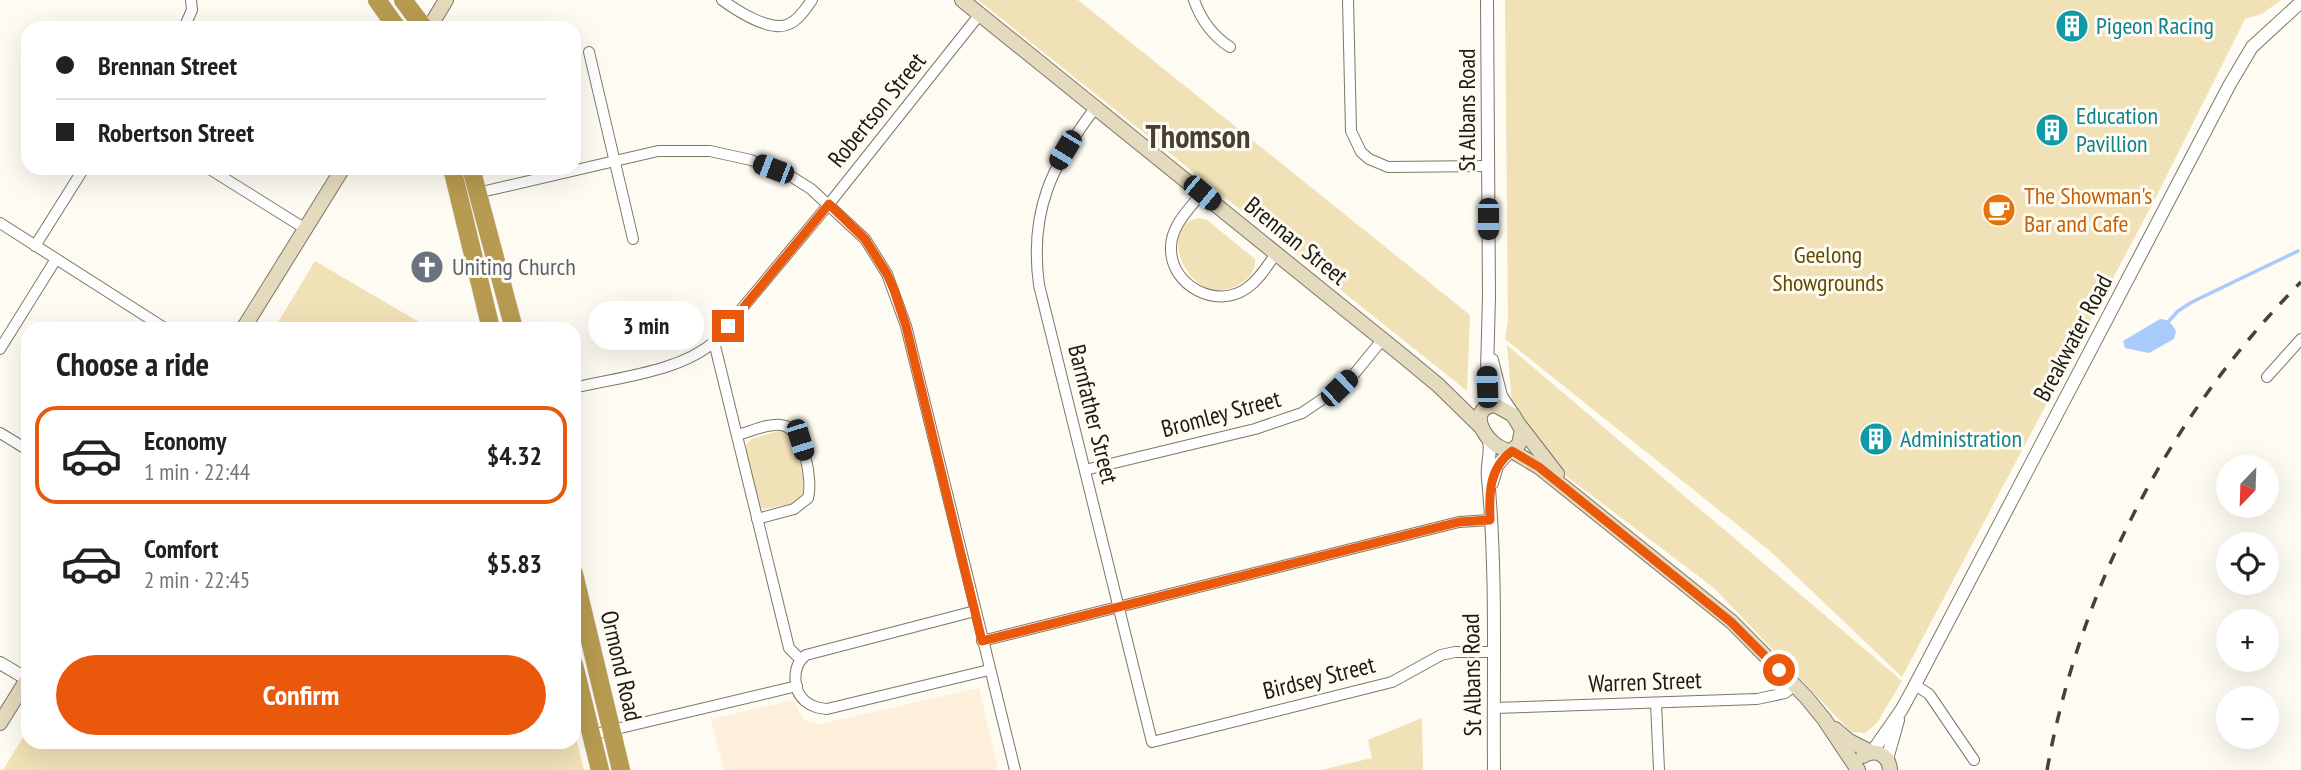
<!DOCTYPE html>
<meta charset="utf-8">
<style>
body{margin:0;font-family:"PT Sans Narrow",sans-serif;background:#f6f6f6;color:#202124;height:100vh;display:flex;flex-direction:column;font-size:26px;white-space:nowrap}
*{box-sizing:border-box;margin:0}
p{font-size:23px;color:#757577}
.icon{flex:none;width:38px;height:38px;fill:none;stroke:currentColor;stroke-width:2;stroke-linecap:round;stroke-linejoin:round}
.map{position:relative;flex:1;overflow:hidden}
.side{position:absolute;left:21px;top:322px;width:560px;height:427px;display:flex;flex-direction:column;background:#fff;border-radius:21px;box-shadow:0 7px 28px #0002}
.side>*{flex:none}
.guide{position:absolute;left:21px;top:21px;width:560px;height:154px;border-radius:21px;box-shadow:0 7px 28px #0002;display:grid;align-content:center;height:154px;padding:0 35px;background:#fff}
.needle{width:46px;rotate:203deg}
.buttons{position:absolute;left:2216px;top:455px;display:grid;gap:14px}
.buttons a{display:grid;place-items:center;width:63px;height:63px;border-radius:50%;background:#fff;box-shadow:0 7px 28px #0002;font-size:35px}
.end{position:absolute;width:32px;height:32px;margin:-16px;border:9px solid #ea580c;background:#fff;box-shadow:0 0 0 4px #fff}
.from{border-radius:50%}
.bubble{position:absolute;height:49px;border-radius:24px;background:#fff;box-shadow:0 7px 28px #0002;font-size:23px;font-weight:700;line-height:49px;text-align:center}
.car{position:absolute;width:21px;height:42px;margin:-21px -10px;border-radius:9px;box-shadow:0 0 5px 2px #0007;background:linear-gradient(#222 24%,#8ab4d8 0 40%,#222 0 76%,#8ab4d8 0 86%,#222 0)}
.guide b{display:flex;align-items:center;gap:24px;height:66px;font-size:26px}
.guide b+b{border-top:2px solid #e0e0e0}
.guide i{width:18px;height:18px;background:#202124}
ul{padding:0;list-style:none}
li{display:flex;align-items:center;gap:21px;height:98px;margin:0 14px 10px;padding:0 21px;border:4px solid transparent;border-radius:21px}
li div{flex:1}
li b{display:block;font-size:26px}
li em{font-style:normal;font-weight:700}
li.selected{border-color:#ea580c}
li>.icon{width:63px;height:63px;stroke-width:1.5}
h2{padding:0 35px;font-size:32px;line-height:84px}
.primary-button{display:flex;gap:14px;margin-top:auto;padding:14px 35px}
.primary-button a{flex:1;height:80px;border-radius:42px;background:#ea580c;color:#fff;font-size:28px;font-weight:700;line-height:80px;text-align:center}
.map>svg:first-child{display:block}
</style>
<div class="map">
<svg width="2301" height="770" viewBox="0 0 2301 770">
<rect width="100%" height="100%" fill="#fefbf3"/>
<polygon fill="#feefdb" points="979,688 998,770 724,770 711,719 793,700 803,718 810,723 820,724"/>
<g fill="#f1e1b6">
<polygon points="978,0 1078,0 1470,315 1467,391"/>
<polygon points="1505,0 2281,0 2262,14 2245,19 2155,199 1902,677 1770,551 1505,339 1508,320"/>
<path d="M1200,218L1207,220L1255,259C1256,269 1251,276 1243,282C1192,318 1151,224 1200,218Z"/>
<polygon points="315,261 431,329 274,329"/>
<polygon points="1507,345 1902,681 1877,723 1865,733 1851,732 1714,588 1566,476 1512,404"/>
<path d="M782,430C798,438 809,488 800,502L764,509L760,507L744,448L751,439Z"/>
<polygon points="1422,718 1423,770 1321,770 1372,758 1368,740"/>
<polygon points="28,729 28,742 574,742 574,730 584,770 3,770"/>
</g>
<path fill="#a9cafc" d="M2160,319C2168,319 2172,324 2176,331L2174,339L2149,353L2125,348L2123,341Z"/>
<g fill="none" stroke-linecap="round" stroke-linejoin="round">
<polyline stroke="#a9cafc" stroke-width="3.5" points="2167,323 2178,311 2192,302 2298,251"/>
<defs>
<g id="minor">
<path d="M722,0C736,10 771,33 789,24C799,20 806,8 812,0"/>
<path d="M1194,0C1201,20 1213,36 1230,47"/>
<polyline points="1348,0 1351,131 1361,152 1369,159 1388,167 1488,166"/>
<polyline points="184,28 192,10 191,0"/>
<polyline points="589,52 633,239"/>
<path d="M1096,107C1052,164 1029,211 1039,285L1152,742L1392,682L1441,655L1455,652H1493"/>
<polyline points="208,168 304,228"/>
<polyline points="477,193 658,151 710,151 751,160 792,177 811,189 865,239 887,274 906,326 1015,770"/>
<path d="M1202,193C1189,209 1170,227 1171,249C1171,286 1217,310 1247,288C1259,280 1267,266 1275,255"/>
<polyline points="0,223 166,329"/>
<polyline points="35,246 84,168"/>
<polyline points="714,342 789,648 800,659"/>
<polyline points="0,349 56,259"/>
<polyline points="2267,377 2301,339"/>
<path d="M574,388C619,377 679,372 714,342L829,204L980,14"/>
<polyline points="0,433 28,450"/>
<path d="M737,435C750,432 768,423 781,425C804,427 813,481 808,498L794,509L757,519"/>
<polyline points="1085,470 1255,429 1302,413 1339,388 1355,373 1382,340"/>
<path d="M975,611L806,655C792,665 792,690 805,701C812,707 819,708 827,709L989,670"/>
<polyline points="982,641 1459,522 1491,520"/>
<polyline points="1915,685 1929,694 1974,760"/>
<polyline points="1656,703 1659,770"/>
<polyline points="1494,708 1757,699 1785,693 1795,685"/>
<polyline points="591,735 797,686"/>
</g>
<g id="tertiary">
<polyline points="1492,360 1501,396 1513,414"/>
<polyline points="1486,407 1489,297 1487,0"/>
<path d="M1489,441C1492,454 1486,465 1488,478C1497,575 1493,673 1494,770"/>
<polyline points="1492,483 1497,466 1510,451"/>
<polyline points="0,663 27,679"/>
<polyline points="1872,752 1902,709 1915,685 2230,84 2252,47 2301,2"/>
<polyline points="1887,759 1898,720"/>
</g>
<g id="secondary">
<polyline points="962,0 1403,356 1438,385 1482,428"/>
<polyline points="429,28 446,0"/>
<polyline points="243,329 343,168"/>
<path d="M1495,405L1513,415L1522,430L1519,444L1512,451C1486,449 1464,408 1495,405Z"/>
<polyline points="1520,426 1557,474"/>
<polyline points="1512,451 1539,467 1732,622 1806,697 1824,719 1858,770"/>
<polyline points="0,723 28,678"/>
<polyline points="1835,729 1849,741 1871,752"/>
<path d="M1863,756C1876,748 1889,755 1890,770"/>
</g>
<g id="trunk">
<polyline points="377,0 397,28"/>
<polyline points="403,0 424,28"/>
<polyline points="452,168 491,329"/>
<polyline points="471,168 514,329"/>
<polyline points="574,574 621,770"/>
<polyline points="574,665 600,770"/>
</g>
</defs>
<use href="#minor" stroke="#7e7765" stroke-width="12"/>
<use href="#tertiary" stroke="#7e7765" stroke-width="14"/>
<use href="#secondary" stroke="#7e7765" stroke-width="16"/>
<use href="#trunk" stroke="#dbdad9" stroke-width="19"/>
<use href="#minor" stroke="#fff" stroke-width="10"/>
<use href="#tertiary" stroke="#fff" stroke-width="12"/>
<use href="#secondary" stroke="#e4dabd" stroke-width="14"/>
<use href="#trunk" stroke="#b79b50" stroke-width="18"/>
<path stroke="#44423b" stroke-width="3.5" stroke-dasharray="12 12" stroke-linecap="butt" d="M2047,770C2080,587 2170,414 2301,282"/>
</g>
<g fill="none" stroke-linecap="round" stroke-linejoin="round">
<path stroke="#ea580c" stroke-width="9" d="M728,326L829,204L865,239L887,274L894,290L906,326L982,641L1459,522L1490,520C1489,493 1489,468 1512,451L1539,467L1731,622L1779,670"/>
</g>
<defs>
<symbol id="building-disc" viewBox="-11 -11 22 22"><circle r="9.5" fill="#0f9aa8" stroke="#fefbf3"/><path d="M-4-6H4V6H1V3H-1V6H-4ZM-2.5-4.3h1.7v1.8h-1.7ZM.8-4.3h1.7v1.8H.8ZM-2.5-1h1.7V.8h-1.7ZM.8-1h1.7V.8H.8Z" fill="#fff"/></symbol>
<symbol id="cafe-disc" viewBox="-11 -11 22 22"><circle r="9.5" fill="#e8710a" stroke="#fefbf3"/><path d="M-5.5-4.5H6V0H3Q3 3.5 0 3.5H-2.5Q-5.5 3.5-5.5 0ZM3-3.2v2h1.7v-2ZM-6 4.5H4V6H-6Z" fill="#fff"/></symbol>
<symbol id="church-disc" viewBox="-11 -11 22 22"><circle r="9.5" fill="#6b7280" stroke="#fefbf3"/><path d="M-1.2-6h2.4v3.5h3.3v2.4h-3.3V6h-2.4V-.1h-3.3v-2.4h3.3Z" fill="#fff"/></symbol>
</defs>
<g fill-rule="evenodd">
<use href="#building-disc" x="2053" y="7" width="38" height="38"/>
<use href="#building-disc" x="2033" y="111" width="38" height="38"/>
<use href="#cafe-disc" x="1980" y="191" width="38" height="38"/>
<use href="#church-disc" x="408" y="248" width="38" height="38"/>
<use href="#building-disc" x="1857" y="420" width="38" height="38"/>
</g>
<g text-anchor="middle" stroke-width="6" stroke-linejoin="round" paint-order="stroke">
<g font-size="24" fill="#0d838f" stroke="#fefbf3" text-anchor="start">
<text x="2096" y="34">Pigeon Racing</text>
<text x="2076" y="124">Education<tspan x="2076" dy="28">Pavillion</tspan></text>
<text x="1900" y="447">Administration</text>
</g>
<g font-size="24" fill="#1c1a13" stroke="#fefbf3">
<text transform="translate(877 110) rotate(-51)" y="8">Robertson Street</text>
<text transform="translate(1467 110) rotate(-90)" y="8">St Albans Road</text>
<text transform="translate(1296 241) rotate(39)" y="8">Brennan Street</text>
<text transform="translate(2073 338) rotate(-62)" y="8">Breakwater Road</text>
<text transform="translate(1093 414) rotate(76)" y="8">Barnfather Street</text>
<text transform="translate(1221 414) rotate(-15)" y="8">Bromley Street</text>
<text transform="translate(621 666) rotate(77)" y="8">Ormond Road</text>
<text transform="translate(1472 675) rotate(-91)" y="8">St Albans Road</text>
<text transform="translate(1319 678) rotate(-14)" y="8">Birdsey Street</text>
<text transform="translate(1645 682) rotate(-2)" y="8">Warren Street</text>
</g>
<g font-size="24" fill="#c56008" stroke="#fefbf3" text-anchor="start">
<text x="2024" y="204">The Showman's<tspan x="2024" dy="28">Bar and Cafe</tspan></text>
</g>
<g font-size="24" fill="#604b00" stroke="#fefbf3">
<text x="1828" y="263">Geelong<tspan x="1828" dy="28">Showgrounds</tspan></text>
</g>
<g font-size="24" fill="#5b616d" stroke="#fefbf3" text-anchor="start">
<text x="452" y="275">Uniting Church</text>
</g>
<g font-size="32" font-weight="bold" fill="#474030" stroke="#fefbf3">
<text x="1198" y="148">Thomson</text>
</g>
</g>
</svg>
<div class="buttons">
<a><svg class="needle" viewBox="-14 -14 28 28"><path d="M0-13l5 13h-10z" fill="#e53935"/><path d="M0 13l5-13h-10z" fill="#757577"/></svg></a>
<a><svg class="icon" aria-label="locate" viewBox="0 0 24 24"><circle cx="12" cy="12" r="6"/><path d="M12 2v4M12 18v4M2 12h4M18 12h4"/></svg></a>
<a>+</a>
<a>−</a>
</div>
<i class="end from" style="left:1779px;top:670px"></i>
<i class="end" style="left:728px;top:326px"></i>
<div class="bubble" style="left:588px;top:301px;width:116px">3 min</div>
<i class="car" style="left:1065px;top:150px;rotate:211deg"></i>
<i class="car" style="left:773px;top:169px;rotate:291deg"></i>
<i class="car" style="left:1202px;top:193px;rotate:130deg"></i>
<i class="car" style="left:1488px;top:219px;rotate:180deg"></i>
<i class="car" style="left:1487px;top:387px;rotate:358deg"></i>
<i class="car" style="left:1339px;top:388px;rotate:46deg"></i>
<i class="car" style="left:800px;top:440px;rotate:163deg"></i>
<div class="guide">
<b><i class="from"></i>Brennan Street</b>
<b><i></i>Robertson Street</b>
</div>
<section class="side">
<h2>Choose a ride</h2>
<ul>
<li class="selected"><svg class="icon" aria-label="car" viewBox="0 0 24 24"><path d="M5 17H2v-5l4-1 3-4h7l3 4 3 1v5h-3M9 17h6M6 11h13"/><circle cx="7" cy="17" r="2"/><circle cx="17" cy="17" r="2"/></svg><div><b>Economy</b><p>1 min · 22:44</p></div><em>$4.32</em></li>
<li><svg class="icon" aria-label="car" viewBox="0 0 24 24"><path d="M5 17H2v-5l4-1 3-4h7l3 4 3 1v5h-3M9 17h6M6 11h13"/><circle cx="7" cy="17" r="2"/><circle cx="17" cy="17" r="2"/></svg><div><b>Comfort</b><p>2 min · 22:45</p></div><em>$5.83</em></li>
</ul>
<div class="primary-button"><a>Confirm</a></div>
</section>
</div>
